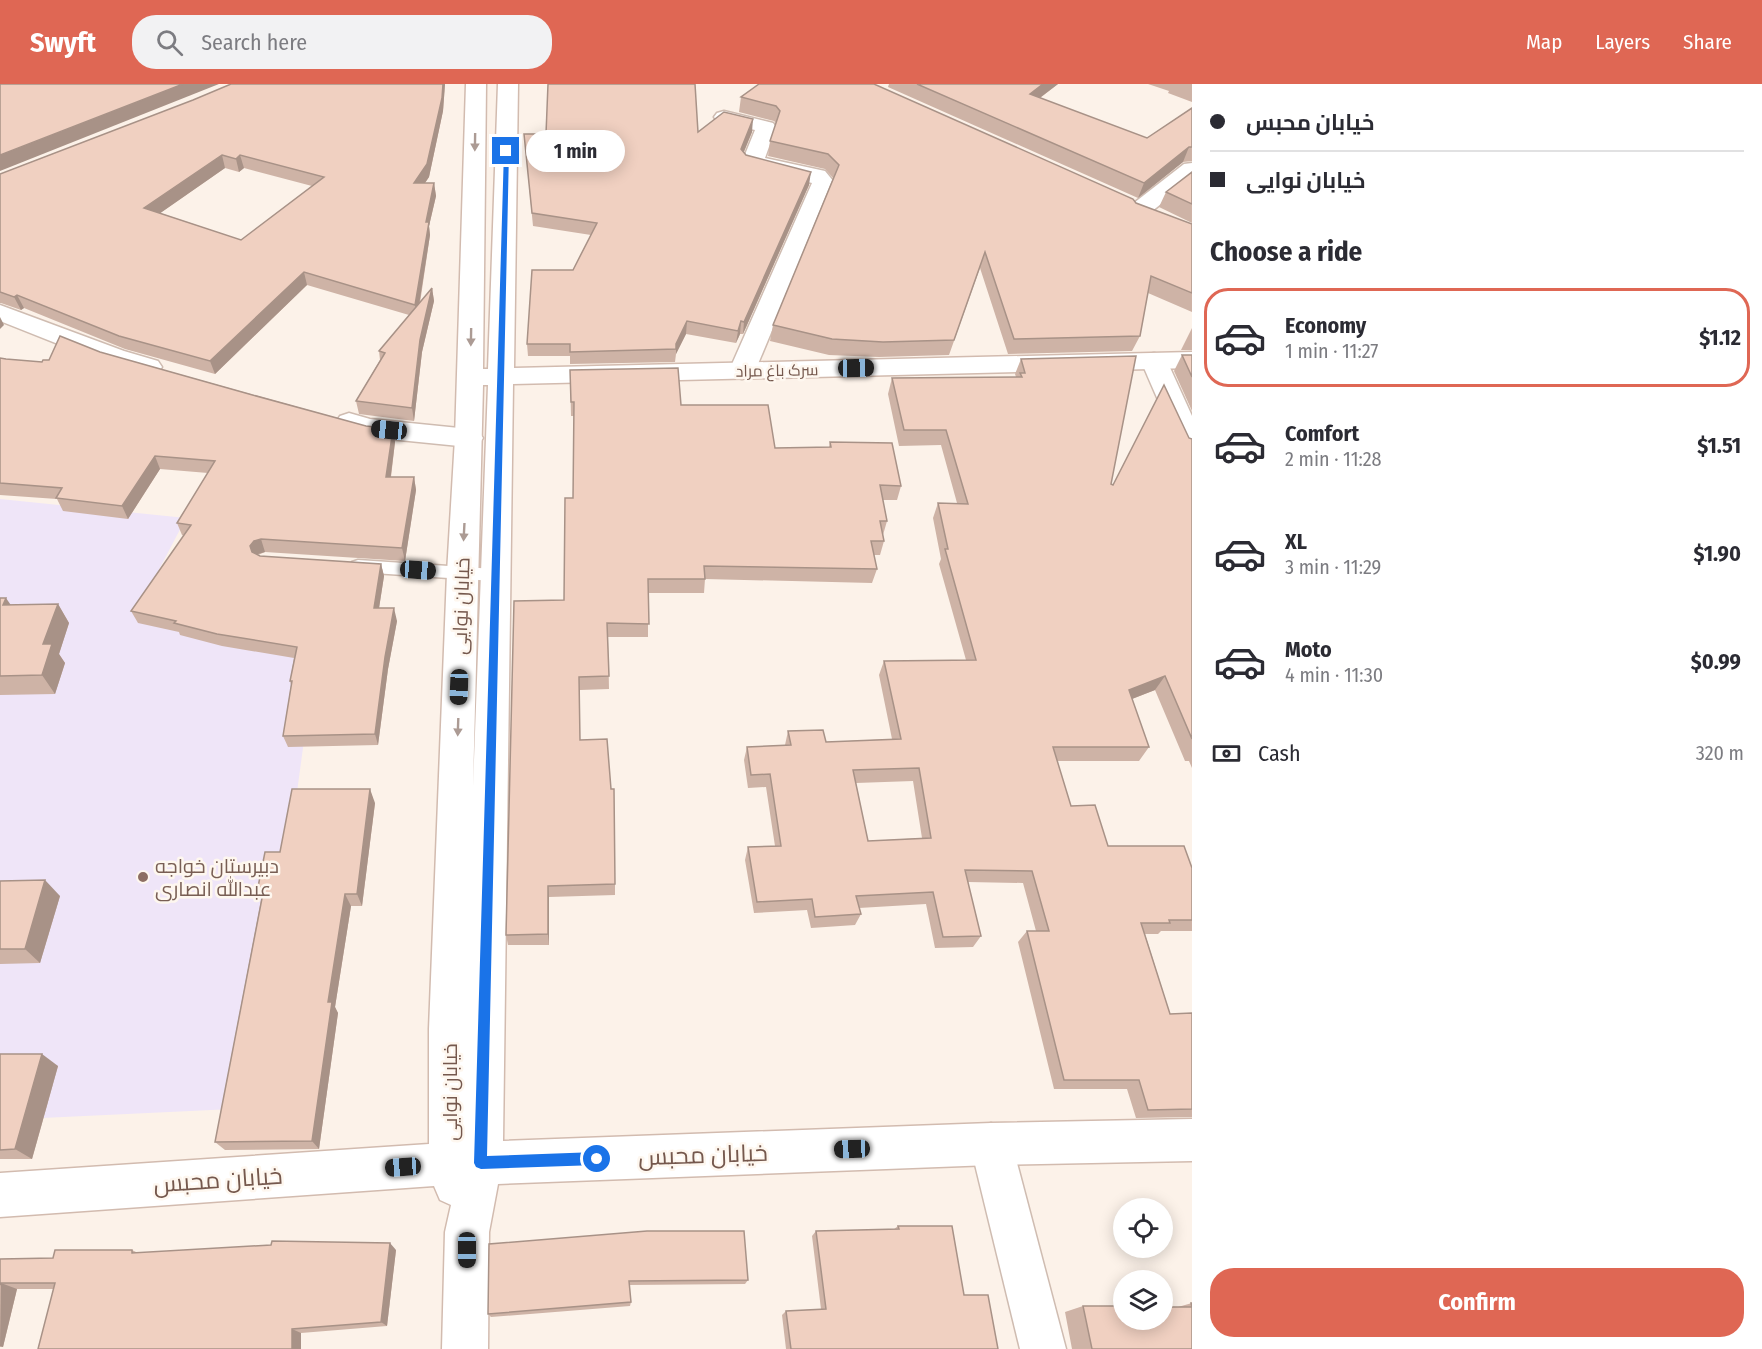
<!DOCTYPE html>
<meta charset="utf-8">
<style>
body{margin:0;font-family:"Fira Sans Condensed",Cairo,sans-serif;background:#f2f2f3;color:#2b2b33;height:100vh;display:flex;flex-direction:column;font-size:22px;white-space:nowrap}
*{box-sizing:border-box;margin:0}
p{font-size:20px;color:#7c7c81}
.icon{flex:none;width:33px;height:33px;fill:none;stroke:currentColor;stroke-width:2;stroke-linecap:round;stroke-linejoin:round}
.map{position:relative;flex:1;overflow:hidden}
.drawer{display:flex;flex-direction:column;background:#fff;width:570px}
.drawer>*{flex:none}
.banner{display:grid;align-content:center;height:132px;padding:0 18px;background:#fff}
.buttons{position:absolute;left:1113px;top:1114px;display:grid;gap:12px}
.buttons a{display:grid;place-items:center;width:60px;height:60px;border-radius:50%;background:#fff;box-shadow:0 3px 15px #0003;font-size:30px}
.end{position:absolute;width:27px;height:27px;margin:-14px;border:8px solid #1a73e8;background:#fff;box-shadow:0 0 0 3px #fff}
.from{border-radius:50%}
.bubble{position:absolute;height:42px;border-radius:21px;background:#fff;box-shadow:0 3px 15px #0003;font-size:20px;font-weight:700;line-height:42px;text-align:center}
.car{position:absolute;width:18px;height:36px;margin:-18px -9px;border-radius:8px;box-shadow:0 0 4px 2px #0007;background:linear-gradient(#222 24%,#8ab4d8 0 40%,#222 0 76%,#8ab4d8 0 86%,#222 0)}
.banner b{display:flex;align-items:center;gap:21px;height:57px;font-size:22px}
.banner b+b{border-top:2px solid #e1e1e2}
.banner i{width:15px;height:15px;background:#2b2b33}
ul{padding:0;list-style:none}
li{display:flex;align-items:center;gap:18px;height:99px;margin:0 12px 9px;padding:0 6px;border:3px solid transparent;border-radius:24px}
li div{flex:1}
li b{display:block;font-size:22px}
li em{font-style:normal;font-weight:700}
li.on{border-color:#df6754}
li>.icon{width:54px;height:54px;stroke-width:1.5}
h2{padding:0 18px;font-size:27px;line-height:72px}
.pay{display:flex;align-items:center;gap:15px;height:66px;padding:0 18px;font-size:22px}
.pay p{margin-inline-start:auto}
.action{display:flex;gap:12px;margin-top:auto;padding:12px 18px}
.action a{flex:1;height:69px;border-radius:24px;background:#df6754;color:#fff;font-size:24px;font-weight:700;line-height:69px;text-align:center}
header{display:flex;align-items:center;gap:36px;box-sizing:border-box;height:84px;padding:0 30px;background:#df6754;color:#fff}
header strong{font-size:28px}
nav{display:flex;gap:33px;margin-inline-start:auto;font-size:21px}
.search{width:420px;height:54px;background:#f2f2f3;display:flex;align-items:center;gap:15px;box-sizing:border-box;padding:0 21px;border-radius:24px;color:#7c7c81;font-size:22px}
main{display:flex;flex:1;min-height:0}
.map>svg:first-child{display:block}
</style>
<header>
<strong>Swyft</strong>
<div class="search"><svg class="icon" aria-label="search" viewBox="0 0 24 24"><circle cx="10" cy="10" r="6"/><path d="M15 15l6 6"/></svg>Search here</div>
<nav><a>Map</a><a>Layers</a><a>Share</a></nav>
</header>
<main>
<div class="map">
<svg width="1192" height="1265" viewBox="0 0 1192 1265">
<rect width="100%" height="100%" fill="#fcf2e9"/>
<polygon fill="#efe5f8" points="0,415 186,434 141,520 317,561 254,1024 0,1036"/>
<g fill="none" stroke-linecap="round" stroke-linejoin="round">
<defs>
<polygon id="lane" points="358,476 494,485 500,487 502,491 500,495 494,497 358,488 352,486 350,482 352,478"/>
<g id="street">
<polygon points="724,27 773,39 776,43 765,74 825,87 834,98 755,287 751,293 742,295 733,293 729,287 812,99 746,82 742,78 755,46 717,37 714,33 717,29"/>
<polygon points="1192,79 1192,95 1146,132 1138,134 1130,132 1127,127 1130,122 1184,80"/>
<polygon points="0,221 124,267 158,277 162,283 158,289 149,291 106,279 0,237"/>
<polygon points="1154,269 1163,271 1167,277 1192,332 1192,371 1182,368 1178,362 1141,277 1145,271"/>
<polygon points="349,329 370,335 469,345 479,348 483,354 479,360 469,363 369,353 340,344 336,338 340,332"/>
<polygon points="991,1039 1006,1045 1012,1060 1066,1265 1020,1265 970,1060 976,1045"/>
</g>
<path id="secondary" d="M466,0H486L483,285H488L498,0H518L514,284L1192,268V284L513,300L503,1057L991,1039L1192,1035V1077L991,1081L498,1100L489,1148L488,1265H442L445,1148L451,1121L440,1116L434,1102L0,1133V1089L429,1060V945L447,489L455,354ZM483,301H488L473,703Z"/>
</defs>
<use href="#lane" stroke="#cfbcb1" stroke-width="3"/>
<use href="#street" stroke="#cfbcb1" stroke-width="3"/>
<use href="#secondary" stroke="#d2bbaf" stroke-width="3"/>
<use href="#lane" fill="#fff" fill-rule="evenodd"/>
<use href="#street" fill="#fff" fill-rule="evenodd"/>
<use href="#secondary" fill="#fff" fill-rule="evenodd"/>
</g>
<g fill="#ceb3a6" fill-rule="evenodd">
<path d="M231,0H445L443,27L429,93L425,99H434L436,112L429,142L430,151L420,219L432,204L434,217L422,268L414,337L359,330L356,317L380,276L379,267L409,231L307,201L215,290L125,265L24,224L21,226L1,219H0V90L193,16ZM225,84L239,88L244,84L312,102L241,156L160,129Z"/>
<polygon points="759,0 1136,119 1192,140 1192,228 1148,209 1140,252 1132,267 1008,270 980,184 949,271 879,273 829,271 770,257 773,241 833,94 825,85 768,72 770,57 776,39 774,37 739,28 741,13"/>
<polygon points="889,0 1058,0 1040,14 1147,54 1192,24 1192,77 1183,78 1138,114 888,3"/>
<polygon points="1148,0 1192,0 1192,18 1168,9 1169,7"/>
<polygon points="752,48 744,68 746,71 809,101 743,250 740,250 736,259 686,250 676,270 675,278 570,280 570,272 528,272 527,260 573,186 591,151 533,142 524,50"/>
<polygon points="1192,88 1192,139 1159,123 1166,108"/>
<polygon points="1192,244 1192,266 1181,266"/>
<polygon points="100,268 366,342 393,345 395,358 391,393 414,393 416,406 405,477 265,468 258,471 260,472 381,480 384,492 379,524 397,537 388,585 378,661 288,663 283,652 291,601 290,597 294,574 222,562 180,551 179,548 138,539 131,527 184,452 182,451 177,439 208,389 160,385 128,435 63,427 57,415 0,411 0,274 6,275 42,278 49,276"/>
<polygon points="1182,271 1192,271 1192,327 1174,287"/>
<path d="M1021,275L1111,400H1113L1189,354L1192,355V684L1189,677H1185L1155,606L1132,615L1149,663L1139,677H1057L1071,722L1108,762L1192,784V847H1161L1158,850H1145L1170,930L1192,929V1033L1136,1034L1127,1005H1054L1018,858L1027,847H1036L1023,799L968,798L981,852L973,863L935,864L926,820L859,824L861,830L855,841L811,844L807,826L754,829L745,776L748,763L775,762L766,703L748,704L744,676L747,663L785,661L788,647L826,658L892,655L879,591L884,577L966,576L939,480L941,475L933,434L938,419H957L941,361L899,362L888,310L892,294L1016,293L1015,290ZM913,697L922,754L868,757L856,699Z"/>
<polygon points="570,286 681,321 775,364 829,363 830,358 901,402 897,416 883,416 887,437 883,451 884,457 880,471 874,471 877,485 872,499 705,495 704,509 648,509 648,553 608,553 609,605 580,606 580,656 615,800 615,811 549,813 549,861 508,861 506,851 564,516 573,414 574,332 571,332"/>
<polygon points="0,514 10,521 58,520 69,539 59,570 65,579 55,610 0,611"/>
<polygon points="375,719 362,822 351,822 335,923 338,929 319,1065 225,1066 215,1058 262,811 258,803 280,768"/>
<polygon points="0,797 60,812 40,879 0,880"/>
<polygon points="0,970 58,982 32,1075 0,1075"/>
<polygon points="898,1142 964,1211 998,1265 786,1265 782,1231 786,1227 821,1225 812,1152 816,1147 893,1146"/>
<polygon points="489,1160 748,1196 745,1200 629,1201 631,1218 630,1222 491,1233 488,1230"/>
<polygon points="132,1166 138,1169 396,1166 387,1242 301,1249 301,1265 38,1265 54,1205 17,1205 3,1263 0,1263 0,1175 53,1174"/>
<polygon points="1192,1219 1192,1265 1072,1265 1065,1228 1083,1222 1178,1223"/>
</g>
<g fill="#a89287">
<polygon points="183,0 219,0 0,87 0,71"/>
<polygon points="443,0 445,0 443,27 429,93 416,112 414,99"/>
<polygon points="1043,0 1058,0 1025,25 1030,10"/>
<polygon points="753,35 752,48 740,77 741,65"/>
<polygon points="1189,63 1183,78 1138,114 1144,99"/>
<polygon points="222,71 225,84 149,137 144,124"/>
<polygon points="240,71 244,84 239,88 236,75"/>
<polygon points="811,88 809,101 743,250 744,238"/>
<polygon points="434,99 436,112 429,142 430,151 417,234 415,221 426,138"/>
<polygon points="304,188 307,201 215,290 210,277"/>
<polygon points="432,204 434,217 422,268 414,337 412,324 420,256"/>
<polygon points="17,211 24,224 21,226 14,213"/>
<polygon points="0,233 4,241 0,245"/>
<polygon points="687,237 686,250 676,270 676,260"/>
<polygon points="741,237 740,250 736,259 738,247"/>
<polygon points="393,345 395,358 389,406 386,393"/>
<polygon points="155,372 160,385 128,435 122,422"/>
<polygon points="414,393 416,406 405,477 402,464"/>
<polygon points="261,455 265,468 258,470 255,475 250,462 254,457"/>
<polygon points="381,480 384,492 377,537 374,524"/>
<polygon points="6,514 19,533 3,521"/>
<polygon points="58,520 69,539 59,570 65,579 55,610 42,591 43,560"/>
<polygon points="394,524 397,537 388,585 378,661 375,650 385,573"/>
<polygon points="1165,592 1155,606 1119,620 1129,606"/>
<polygon points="370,705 375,719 362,822 357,810"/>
<polygon points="45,796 60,812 40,879 25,865"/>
<polygon points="548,802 549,813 549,861 548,850"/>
<polygon points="345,810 351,822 335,923 338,929 319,1065 312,1057 328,918"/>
<polygon points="42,970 58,982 32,1075 15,1065"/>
<polygon points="390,1159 396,1166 387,1242 381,1238"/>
<polygon points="1,1199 17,1205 3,1263 0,1262"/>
<polygon points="292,1245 301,1249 301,1265 292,1265"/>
</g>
<g fill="#f0d0c1" stroke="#a89287" stroke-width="1.5" fill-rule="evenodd">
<polygon points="0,0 183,0 0,71"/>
<path d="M231,0H443L442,14L427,80L414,99H434L426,138H429L415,221L304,188L210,277L119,252L17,211L14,213L0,208V90L193,16ZM222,71L236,75L240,71L324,93L241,156L144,124Z"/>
<polygon points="548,0 695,0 698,48 724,28 753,35 741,65 746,71 811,88 744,238 741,237 738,247 687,237 676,260 676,265 570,268 570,260 527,260 532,186 573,186 597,139 532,129 524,50 546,50"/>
<polygon points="759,0 874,0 1133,115 1136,119 1192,140 1192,209 1151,192 1140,252 1014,255 985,168 954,256 883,258 832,255 773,241 839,81 828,70 770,57 780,27 776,22 741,13"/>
<polygon points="917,0 1043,0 1030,10 1147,54 1192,24 1192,63 1189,63 1144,99"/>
<polygon points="1192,88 1192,120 1166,108"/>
<polygon points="432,204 420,256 412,324 356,317 385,269 379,267"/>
<polygon points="60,252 100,268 249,310 366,342 393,345 386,393 414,393 402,464 261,455 254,457 250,462 252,468 260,472 381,480 374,524 394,524 385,573 375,650 283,652 292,597 290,597 297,563 217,550 174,539 176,537 131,527 191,441 177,439 215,377 155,372 122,422 56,414 62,404 0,399 0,274 6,275 42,278 43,276 49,276"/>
<polygon points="1182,271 1192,271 1192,293"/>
<path d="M1136,272L1111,400L1113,401L1164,301L1189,354L1192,355V655L1165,592L1129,606L1149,663H1053L1071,722L1095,721L1108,762H1184L1192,784V836H1169L1170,839H1141L1170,930L1192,929V1025L1148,1026L1139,996H1064L1027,847H1049L1032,787L965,786L981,852L943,853L933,808L856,812L861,830L815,833L812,815L757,818L748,763L781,762L770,690L751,691L747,663L791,661L788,647L823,646L826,658L901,655L884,577L976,576L945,465H948L938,419L968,420L946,346H904L892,294L1022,293L1020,289H1025L1021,275ZM919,684L931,754L868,757L853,686Z"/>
<polygon points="678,284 681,321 768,321 775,364 831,363 830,358 892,359 901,402 880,401 887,437 880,437 884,457 871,457 877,485 704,482 705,495 648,495 649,540 607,539 609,592 579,593 580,656 607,655 611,705 614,705 615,800 548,802 548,850 506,851 514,517 564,516 565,414 573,414 574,318 571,318 570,286"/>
<polygon points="0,514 6,514 3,521 58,520 43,560 52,560 42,591 0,592"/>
<polygon points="292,705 370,705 357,810 345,810 328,918 332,918 312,1057 215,1058 263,809 264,804 258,803 265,768 280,768"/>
<polygon points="45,796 25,865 0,865 0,797"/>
<polygon points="0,970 42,970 15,1065 0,1066"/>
<polygon points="898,1142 952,1142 964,1211 988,1211 998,1265 791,1265 786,1227 826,1225 816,1147 899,1145"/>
<polygon points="647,1147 744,1147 748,1196 629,1197 631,1218 488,1230 489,1160"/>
<polygon points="272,1157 390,1159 381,1238 292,1245 292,1265 38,1265 55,1199 1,1199 0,1201 0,1175 53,1174 55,1166 132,1166 132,1169 271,1161"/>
<polygon points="1191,1219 1192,1219 1192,1265 1092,1265 1083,1222 1124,1222 1124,1236 1162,1236 1162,1223 1192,1223"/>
</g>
<defs><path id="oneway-solid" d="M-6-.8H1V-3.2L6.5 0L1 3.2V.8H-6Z" transform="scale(1.5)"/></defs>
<g fill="#ac9b94">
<use href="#oneway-solid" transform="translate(475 58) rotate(91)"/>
<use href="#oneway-solid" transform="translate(471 253) rotate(91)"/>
<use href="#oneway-solid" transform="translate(464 448) rotate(93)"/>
<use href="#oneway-solid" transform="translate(458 643) rotate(92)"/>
</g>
<polygon fill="#1a73e8" points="504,66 509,67 487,1072 597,1068 601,1070 603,1075 601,1079 597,1081 481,1085 476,1083 474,1079"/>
<circle fill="#8d6e63" stroke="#fef7ef" stroke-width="2" cx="143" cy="793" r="6"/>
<g text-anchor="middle" stroke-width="5" stroke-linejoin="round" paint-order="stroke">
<g font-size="16" fill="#75584d" stroke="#fef7ef">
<text transform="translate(777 286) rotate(-1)" y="6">سرک باغ مراد</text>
</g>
<g font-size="20" fill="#75584d" stroke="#fef7ef">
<text transform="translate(461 522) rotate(-88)" y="7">خیابان نوایی</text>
<text transform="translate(450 1008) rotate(-90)" y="7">خیابان نوایی</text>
</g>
<g font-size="20" fill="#785e54" stroke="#fef7ef" text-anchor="start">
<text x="155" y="789">دبیرستان خواجه<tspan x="155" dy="23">عبدالله انصاری</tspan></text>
</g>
<g font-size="24" fill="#75584d" stroke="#fef7ef">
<text transform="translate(703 1071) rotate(-2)" y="8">خیابان محبس</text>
<text transform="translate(218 1096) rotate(-4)" y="8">خیابان محبس</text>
</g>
</g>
</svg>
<div class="buttons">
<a><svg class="icon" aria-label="locate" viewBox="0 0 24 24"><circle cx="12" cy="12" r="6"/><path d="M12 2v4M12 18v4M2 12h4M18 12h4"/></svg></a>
<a><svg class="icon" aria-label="layers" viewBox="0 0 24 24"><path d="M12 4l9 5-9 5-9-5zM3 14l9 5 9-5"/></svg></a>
</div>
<i class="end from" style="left:597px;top:1075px"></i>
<i class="end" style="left:506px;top:67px"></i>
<div class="bubble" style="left:526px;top:46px;width:99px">1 min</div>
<i class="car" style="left:856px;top:284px;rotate:89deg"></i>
<i class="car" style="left:389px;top:346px;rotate:276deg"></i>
<i class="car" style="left:418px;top:486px;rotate:94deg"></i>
<i class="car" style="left:459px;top:603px;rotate:182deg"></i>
<i class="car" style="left:852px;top:1065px;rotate:268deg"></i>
<i class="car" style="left:403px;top:1083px;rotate:266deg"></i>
<i class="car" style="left:467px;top:1166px;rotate:180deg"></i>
</div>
<section class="drawer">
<div class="banner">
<b><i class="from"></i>خیابان محبس</b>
<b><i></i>خیابان نوایی</b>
</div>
<h2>Choose a ride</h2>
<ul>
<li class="on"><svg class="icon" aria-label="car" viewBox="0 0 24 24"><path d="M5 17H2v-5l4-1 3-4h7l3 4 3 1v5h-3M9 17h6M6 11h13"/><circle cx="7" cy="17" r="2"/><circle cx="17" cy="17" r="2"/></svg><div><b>Economy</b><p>1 min · 11:27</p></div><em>$1.12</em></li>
<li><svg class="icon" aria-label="car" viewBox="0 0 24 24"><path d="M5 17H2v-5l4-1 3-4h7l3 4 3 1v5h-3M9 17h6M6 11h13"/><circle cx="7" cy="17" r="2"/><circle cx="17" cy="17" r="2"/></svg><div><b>Comfort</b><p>2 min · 11:28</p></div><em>$1.51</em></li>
<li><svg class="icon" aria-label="car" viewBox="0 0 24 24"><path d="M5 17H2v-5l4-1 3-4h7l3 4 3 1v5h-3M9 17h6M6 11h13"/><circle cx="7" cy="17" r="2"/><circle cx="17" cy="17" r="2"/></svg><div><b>XL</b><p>3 min · 11:29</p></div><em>$1.90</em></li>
<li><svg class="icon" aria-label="car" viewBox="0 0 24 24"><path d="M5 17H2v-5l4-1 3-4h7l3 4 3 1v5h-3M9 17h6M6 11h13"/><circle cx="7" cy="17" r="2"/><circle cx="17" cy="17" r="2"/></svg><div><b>Moto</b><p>4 min · 11:30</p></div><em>$0.99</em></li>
</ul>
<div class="pay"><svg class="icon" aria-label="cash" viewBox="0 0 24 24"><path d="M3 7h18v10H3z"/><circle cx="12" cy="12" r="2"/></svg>Cash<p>320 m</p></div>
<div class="action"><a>Confirm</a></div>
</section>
</main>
